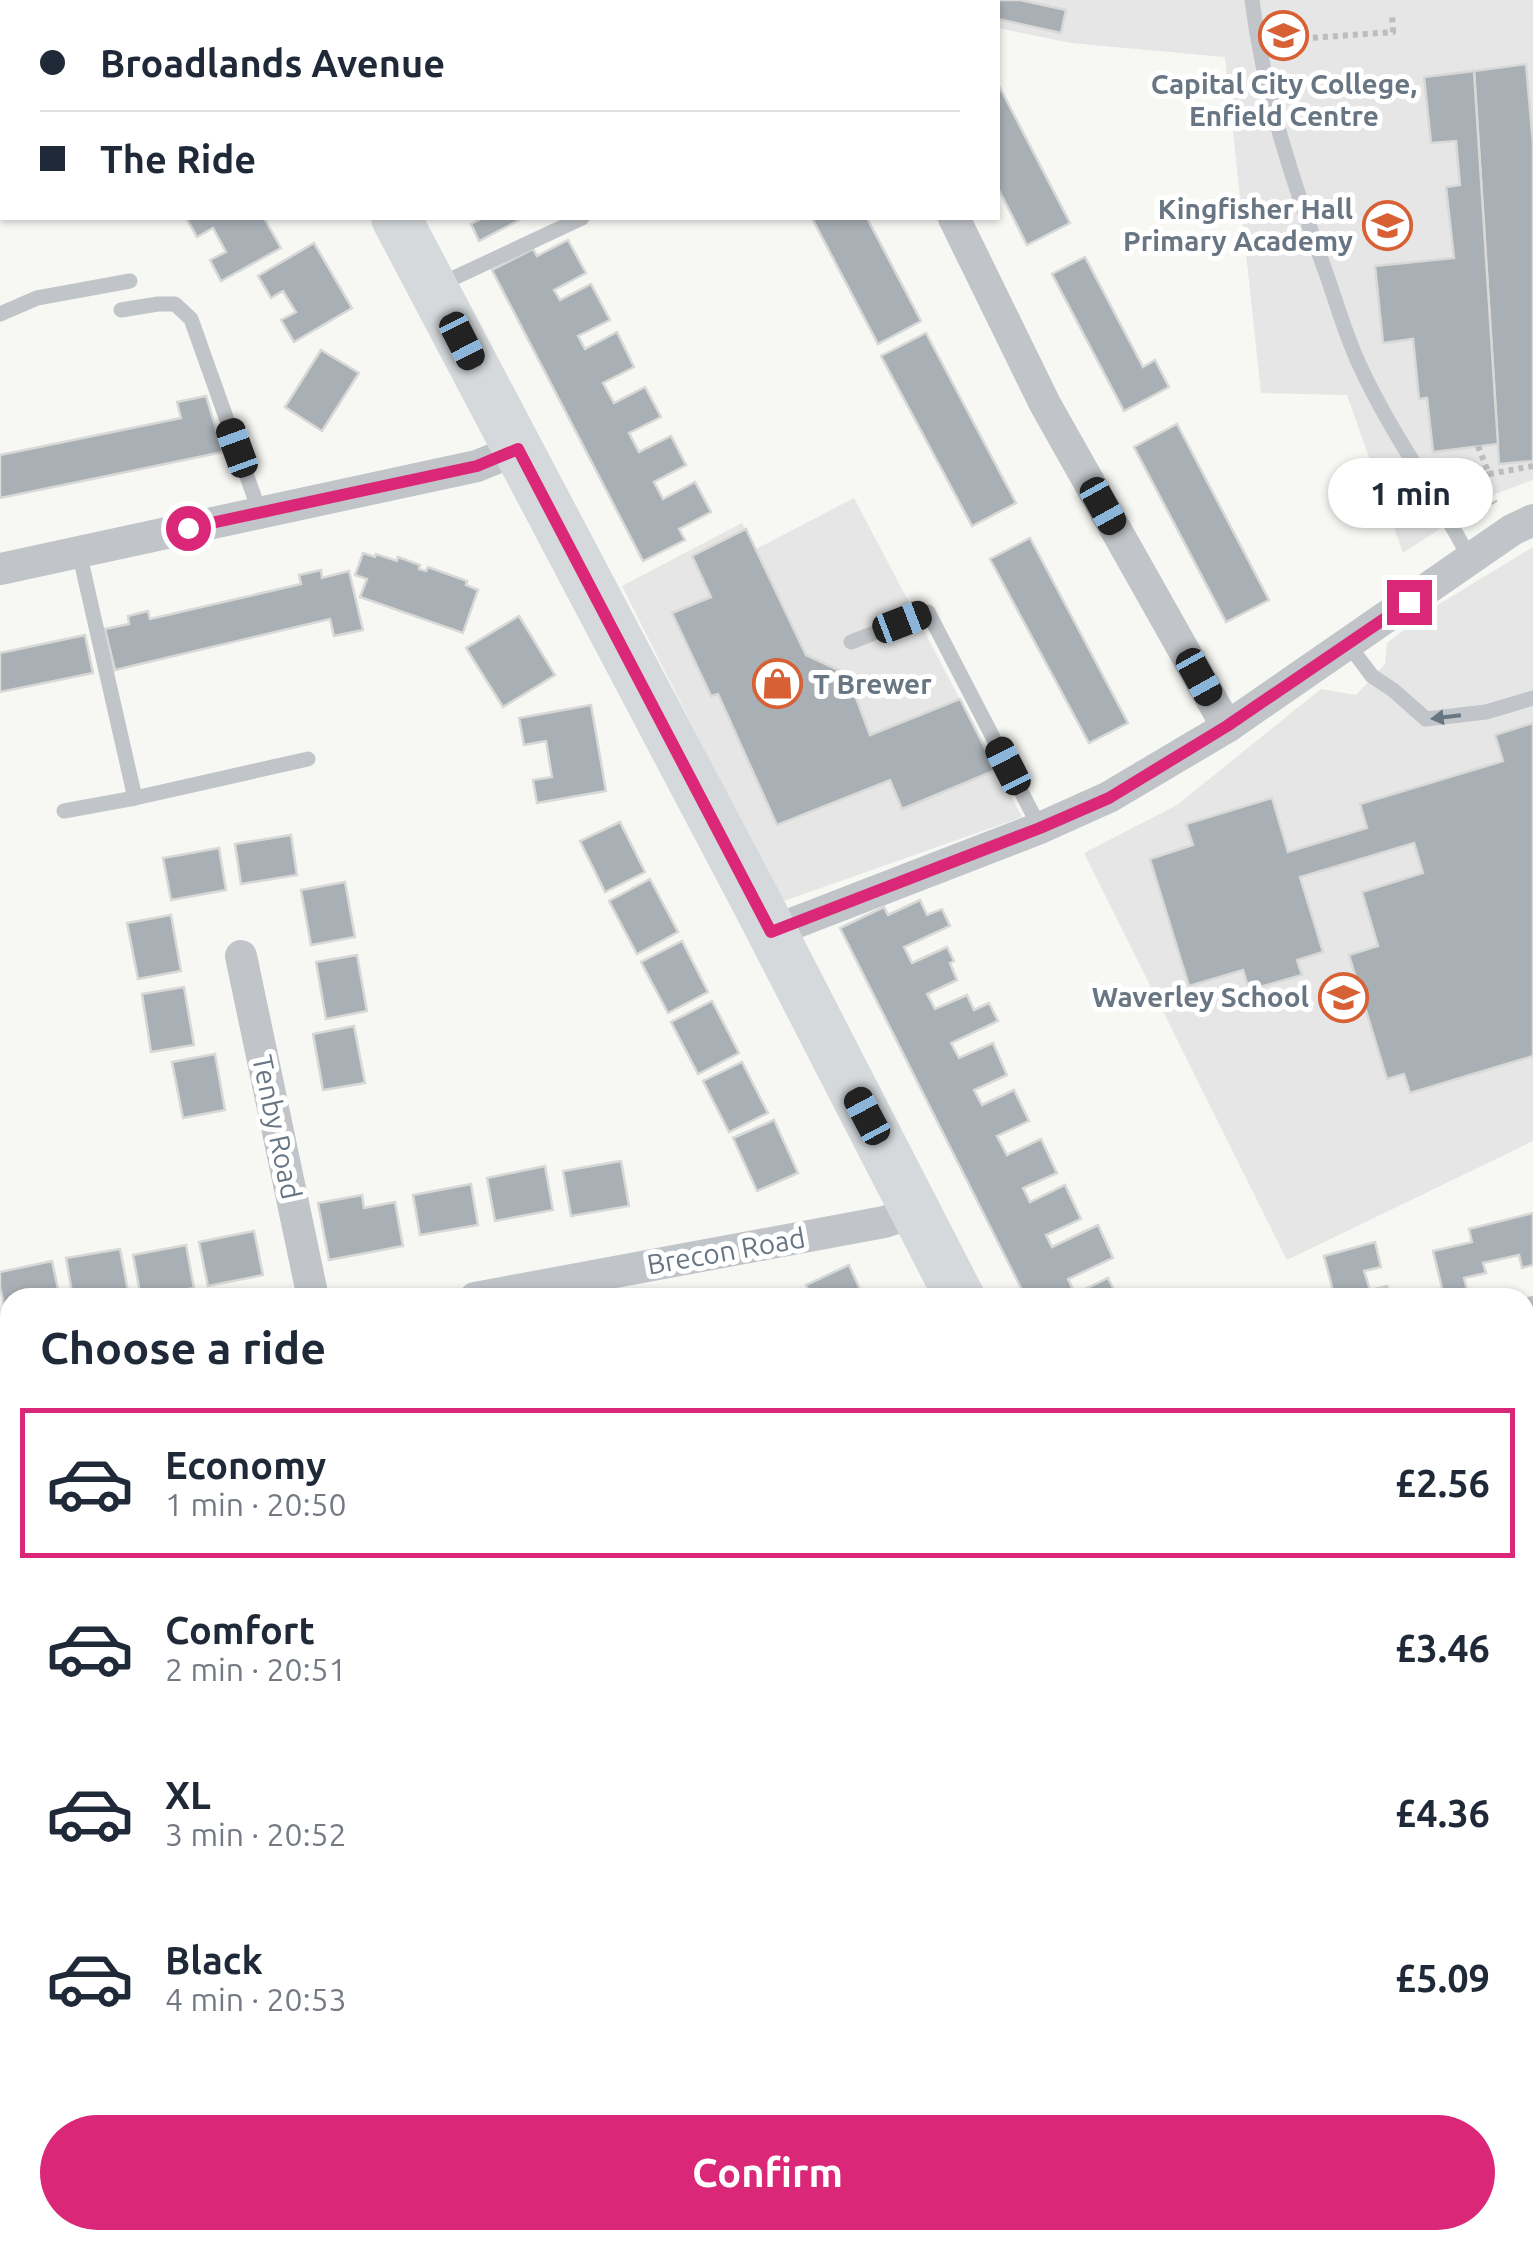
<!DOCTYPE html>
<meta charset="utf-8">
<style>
body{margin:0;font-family:Ubuntu,sans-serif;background:#f6f6f7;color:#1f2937;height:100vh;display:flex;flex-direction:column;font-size:38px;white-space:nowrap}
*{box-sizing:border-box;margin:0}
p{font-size:32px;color:#747a83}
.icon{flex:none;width:55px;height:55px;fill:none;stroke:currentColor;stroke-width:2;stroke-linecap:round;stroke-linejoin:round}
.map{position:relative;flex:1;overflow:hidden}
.drawer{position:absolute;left:0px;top:1288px;width:1535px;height:962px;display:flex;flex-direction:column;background:#fff;border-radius:30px 30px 0 0;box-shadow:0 2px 8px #0004}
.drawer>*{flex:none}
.top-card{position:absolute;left:0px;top:0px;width:1000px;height:220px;box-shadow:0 2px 8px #0004;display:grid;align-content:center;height:220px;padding:0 40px;background:#fff}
.end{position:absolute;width:45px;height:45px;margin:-22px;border:12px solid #db2777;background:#fff;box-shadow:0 0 0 5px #fff}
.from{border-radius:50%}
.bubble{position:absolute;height:70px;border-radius:35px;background:#fff;box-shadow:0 2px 8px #0004;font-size:32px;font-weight:600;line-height:70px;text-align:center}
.car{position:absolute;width:30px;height:60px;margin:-30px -15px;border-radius:12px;box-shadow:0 0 8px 2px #0007;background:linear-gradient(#222 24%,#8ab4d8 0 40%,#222 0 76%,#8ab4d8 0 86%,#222 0)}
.top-card b{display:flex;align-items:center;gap:35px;height:95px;font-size:38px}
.top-card b+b{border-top:2px solid #e0e1e3}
.top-card i{width:25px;height:25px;background:#1f2937}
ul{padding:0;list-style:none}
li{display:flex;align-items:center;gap:30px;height:150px;margin:0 20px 15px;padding:0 20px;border:5px solid transparent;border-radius:0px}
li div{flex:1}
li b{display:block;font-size:38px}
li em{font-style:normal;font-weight:600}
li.active{border-color:#db2777}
li>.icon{width:90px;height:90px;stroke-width:1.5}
h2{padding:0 40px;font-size:45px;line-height:120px}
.button{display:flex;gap:20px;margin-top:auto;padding:20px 40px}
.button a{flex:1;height:115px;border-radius:60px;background:#db2777;color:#fff;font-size:40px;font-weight:600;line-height:115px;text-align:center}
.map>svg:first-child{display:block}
</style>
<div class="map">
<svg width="1533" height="2248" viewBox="0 0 1533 2248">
<rect width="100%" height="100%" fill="#f7f7f4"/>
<g fill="#e5e6e5">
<polygon points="868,0 1533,0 1533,480 1490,496 1403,553 1347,395 1261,393 1225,57 1071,43 998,28 998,2 874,2"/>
<polygon points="854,498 1022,817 781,902 622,586 742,523 756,549"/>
<polygon points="1533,547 1533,1141 1287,1260 1084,853 1177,805 1321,689 1356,695 1385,664 1387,643 1431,609"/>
</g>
<g fill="#a8afb5" stroke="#d8d9d7" stroke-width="2.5">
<polygon points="912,0 1020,0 1066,10 1061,33 998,19 998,2 923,2"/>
<polygon points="1526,64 1533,144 1533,461 1499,464 1474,71"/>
<polygon points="1474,71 1498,444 1433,452 1427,398 1419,399 1413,339 1383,343 1375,266 1454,258 1446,187 1460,185 1456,141 1431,143 1424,77"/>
<polygon points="998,84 1070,223 1027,245 998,188"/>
<polygon points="186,218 264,218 281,248 221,281 210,260 226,252 213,228 197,237"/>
<polygon points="483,218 523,218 479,241 471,224"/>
<polygon points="812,218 867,218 921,321 878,344"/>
<polygon points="568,240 586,273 554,290 560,300 591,284 610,320 578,336 585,349 617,332 634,367 603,383 614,403 645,387 661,417 629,433 639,452 671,436 686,465 654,482 663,499 695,482 711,512 679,529 685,540 643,561 492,270 533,249 537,256"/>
<polygon points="314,243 352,308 294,342 281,320 296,312 283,291 271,298 258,276"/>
<polygon points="1085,257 1143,367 1155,360 1169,387 1124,411 1052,274"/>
<polygon points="926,333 1016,503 972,526 881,356"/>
<polygon points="321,350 359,373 322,431 285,407"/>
<polygon points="206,396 223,452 0,498 0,455 181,418 177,402"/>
<polygon points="1177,424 1269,600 1226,622 1134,447"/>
<polygon points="746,529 806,655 847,674 870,735 960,699 996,770 902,809 890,780 777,825 718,694 711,696 672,613 711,597 692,556"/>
<polygon points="1030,538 1128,723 1089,743 990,559"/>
<polygon points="363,553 375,557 376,554 397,561 398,557 420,565 419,569 426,571 428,567 467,581 466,585 478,590 463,633 360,597 367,579 355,575"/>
<polygon points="321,570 322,578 349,571 363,630 334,636 330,619 115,670 105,629 129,624 128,616 148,611 150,619 301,584 299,575"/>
<polygon points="519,616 555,675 503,707 466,648"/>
<polygon points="85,635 93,673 0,692 0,653"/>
<polygon points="591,705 606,791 537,803 533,780 552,777 546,741 524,745 519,718"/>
<polygon points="1533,723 1533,1056 1410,1093 1404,1074 1387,1079 1349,955 1378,946 1362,892 1423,873 1414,843 1300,877 1323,952 1297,960 1302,975 1249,990 1243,970 1189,986 1150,859 1193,845 1186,824 1272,798 1288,852 1367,828 1360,804 1503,761 1495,735"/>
<polygon points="620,822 645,872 605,892 580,841"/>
<polygon points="291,835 297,875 241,884 235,844"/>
<polygon points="219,848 226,890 171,900 163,858"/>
<polygon points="650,879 678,932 637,954 609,901"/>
<polygon points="345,882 355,937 311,945 301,890"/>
<polygon points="920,900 927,915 942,909 950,926 904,947 912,963 947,947 954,961 950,963 957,980 927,994 935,1009 967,995 974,1010 989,1003 998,1021 951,1043 959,1058 993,1043 1007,1075 974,1090 982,1105 1014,1090 1029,1121 997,1136 1007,1155 1041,1139 1057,1173 1023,1188 1030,1202 1065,1185 1081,1219 1046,1235 1052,1247 1098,1225 1113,1258 1068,1279 1075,1294 1108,1278 1118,1298 1026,1298 840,928 884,907 888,915"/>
<polygon points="171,915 181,971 138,979 127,923"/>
<polygon points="682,941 708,992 668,1013 641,962"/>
<polygon points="357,955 367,1011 326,1019 316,962"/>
<polygon points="184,987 194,1045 151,1052 142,994"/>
<polygon points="712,1001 739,1053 698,1074 671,1022"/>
<polygon points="354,1026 365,1083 323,1090 313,1034"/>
<polygon points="215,1054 225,1110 183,1118 172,1062"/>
<polygon points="742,1062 768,1113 729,1132 703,1081"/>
<polygon points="774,1120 798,1173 757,1191 733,1138"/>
<polygon points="621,1161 629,1206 571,1216 563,1171"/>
<polygon points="545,1166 553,1210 495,1221 487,1178"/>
<polygon points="471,1184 478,1225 420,1235 413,1195"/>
<polygon points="362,1195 364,1208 395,1202 403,1246 329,1260 318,1203"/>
<polygon points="1533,1213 1533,1265 1522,1268 1519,1255 1483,1263 1486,1273 1464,1278 1467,1290 1444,1296 1433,1251 1472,1242 1469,1229"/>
<polygon points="254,1231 263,1275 208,1286 199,1242"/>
<polygon points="1375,1242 1381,1267 1364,1271 1370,1290 1387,1286 1390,1298 1335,1298 1324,1256"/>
<polygon points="186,1245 194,1288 141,1298 133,1255"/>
<polygon points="120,1249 128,1291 92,1298 73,1298 66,1258"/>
<polygon points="52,1261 60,1298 10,1298 10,1312 6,1313 0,1287 0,1272"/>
<polygon points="849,1265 864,1298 812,1298 806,1285"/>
<polygon points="1533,1615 1533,1685 1525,1686 1525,1616"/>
<polygon points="1525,1815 1533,1815 1533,1896 1526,1896 1525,1903"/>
<polygon points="1533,1965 1533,2040 1529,2041 1525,1966"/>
<polygon points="1525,2061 1533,2061 1533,2090 1527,2091"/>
<rect x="53" y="2240" width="39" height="8"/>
<polygon points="563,2240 603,2240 603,2246 563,2247"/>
<polygon points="1131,2240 1190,2240 1192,2248 1114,2248 1113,2243"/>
<polygon points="1329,2240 1521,2240 1522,2248 1333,2248"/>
</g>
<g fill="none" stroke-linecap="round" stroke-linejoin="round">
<g stroke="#bbbdc0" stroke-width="6" stroke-dasharray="5 5" stroke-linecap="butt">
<polyline points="1283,40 1393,32 1392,14"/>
<polyline points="0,71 2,70"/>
<polyline points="1478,446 1489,474 1533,466"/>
<polyline points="1489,474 1478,478 1495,503"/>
<polyline points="1040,2240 1041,2248"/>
<polyline points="1231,2240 1232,2248"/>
</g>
<g stroke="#c1c4c8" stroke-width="15">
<path d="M1252,0C1264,96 1293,182 1326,273C1337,304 1346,337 1360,366C1391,434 1436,493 1470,559"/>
<polyline points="441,284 582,218"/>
<polyline points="121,310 158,304 175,304 191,319 260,513"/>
<polyline points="0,314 37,298 130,281"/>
<polyline points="79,552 135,798"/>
<polyline points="851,642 928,612 1040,828"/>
<polyline points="1348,644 1372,676 1393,690 1426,719 1486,712 1533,698"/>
<polyline points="64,811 135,798 308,759"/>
<polyline points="1525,2184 1533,2226"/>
</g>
<g stroke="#c1c4c8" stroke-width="32">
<polyline points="198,0 200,2"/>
<polyline points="847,0 848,2"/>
<polyline points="954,218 1045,404 1227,727"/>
<polyline points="0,569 477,466 518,449"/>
<polyline points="771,932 1040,828 1109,797 1227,727 1512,530 1533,520"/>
<polyline points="241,956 313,1298"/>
<polyline points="475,1298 884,1222 917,1211"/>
<polyline points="1525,1316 1533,1312"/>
<polyline points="0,1377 10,1375"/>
<polyline points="1525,1767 1533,1766"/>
<polyline points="161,2240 161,2248"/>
<polyline points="515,2248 515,2240"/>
</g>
<g stroke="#d5d9dc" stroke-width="50">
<polyline points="267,0 268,2"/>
<polyline points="396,218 756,901 960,1298"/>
<polyline points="1280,2240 1281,2248"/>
</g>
</g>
<defs><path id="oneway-solid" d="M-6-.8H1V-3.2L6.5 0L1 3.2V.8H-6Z" transform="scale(2.5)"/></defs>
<use fill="#687683" href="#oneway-solid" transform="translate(1446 717) rotate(173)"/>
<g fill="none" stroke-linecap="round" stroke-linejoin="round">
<polyline stroke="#db2777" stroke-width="12" points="188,528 477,466 518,449 771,932 1040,828 1109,798 1227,726 1409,602"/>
</g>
<defs>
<symbol id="university-ring" viewBox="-11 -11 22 22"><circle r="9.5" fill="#fff" stroke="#d76035" stroke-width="1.5"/><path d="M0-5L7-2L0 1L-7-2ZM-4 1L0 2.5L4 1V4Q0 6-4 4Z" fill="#d76035"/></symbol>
<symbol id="school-ring" viewBox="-11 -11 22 22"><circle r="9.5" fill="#fff" stroke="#d76035" stroke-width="1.5"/><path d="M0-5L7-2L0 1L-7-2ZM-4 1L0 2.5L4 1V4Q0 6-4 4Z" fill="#d76035"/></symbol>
<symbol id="shop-ring" viewBox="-11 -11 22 22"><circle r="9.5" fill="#fff" stroke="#d76035" stroke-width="1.5"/><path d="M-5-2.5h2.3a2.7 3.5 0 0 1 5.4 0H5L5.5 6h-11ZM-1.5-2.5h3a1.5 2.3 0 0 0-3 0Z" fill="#d76035"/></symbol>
</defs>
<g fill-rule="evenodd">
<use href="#university-ring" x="1256" y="8" width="55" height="55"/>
<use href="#school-ring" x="1360" y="198" width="55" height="55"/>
<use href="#shop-ring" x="750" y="656" width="55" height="55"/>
<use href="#school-ring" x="1316" y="970" width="55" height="55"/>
</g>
<g text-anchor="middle" stroke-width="10" stroke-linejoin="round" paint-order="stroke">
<g font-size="28" font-weight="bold" fill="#687683" stroke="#fff" text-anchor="end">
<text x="1284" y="94" text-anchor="middle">Capital City College,<tspan x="1284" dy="32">Enfield Centre</tspan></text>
<text x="1353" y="219">Kingfisher Hall<tspan x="1353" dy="32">Primary Academy</tspan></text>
<text x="813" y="694" text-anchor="start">T Brewer</text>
<text x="1309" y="1007">Waverley School</text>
</g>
<g font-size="28" fill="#687683" stroke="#fff">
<text transform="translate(277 1127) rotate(78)" y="10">Tenby Road</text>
<text transform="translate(726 1251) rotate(-10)" y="10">Brecon Road</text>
</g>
</g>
</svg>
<i class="end from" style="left:188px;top:528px"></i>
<i class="end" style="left:1409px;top:602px"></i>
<div class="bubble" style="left:1328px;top:458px;width:165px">1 min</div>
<i class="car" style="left:462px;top:341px;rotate:153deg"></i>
<i class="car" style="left:237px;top:448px;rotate:340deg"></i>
<i class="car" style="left:1103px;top:506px;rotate:151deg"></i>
<i class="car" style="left:902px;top:622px;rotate:69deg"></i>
<i class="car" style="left:1199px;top:677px;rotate:151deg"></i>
<i class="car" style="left:1008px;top:766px;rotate:333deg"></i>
<i class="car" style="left:867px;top:1116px;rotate:332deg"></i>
<div class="top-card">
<b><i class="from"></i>Broadlands Avenue</b>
<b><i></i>The Ride</b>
</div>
<section class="drawer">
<h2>Choose a ride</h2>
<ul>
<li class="active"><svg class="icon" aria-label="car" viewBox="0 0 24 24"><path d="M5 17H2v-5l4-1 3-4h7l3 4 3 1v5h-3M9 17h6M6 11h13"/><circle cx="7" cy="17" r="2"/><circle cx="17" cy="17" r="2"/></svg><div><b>Economy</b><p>1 min · 20:50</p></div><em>£2.56</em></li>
<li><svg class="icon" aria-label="car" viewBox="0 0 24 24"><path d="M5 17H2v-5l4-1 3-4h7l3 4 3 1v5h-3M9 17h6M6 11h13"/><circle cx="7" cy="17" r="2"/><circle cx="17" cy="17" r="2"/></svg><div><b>Comfort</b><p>2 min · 20:51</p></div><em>£3.46</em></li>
<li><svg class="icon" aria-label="car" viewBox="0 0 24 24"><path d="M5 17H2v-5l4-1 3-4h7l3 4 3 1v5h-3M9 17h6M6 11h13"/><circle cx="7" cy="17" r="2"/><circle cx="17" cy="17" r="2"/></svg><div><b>XL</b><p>3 min · 20:52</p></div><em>£4.36</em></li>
<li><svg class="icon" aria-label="car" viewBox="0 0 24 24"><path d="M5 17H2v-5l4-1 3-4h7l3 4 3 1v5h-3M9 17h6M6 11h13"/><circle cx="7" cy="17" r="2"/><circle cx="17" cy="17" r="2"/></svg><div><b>Black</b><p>4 min · 20:53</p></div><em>£5.09</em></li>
</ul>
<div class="button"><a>Confirm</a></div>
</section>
</div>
